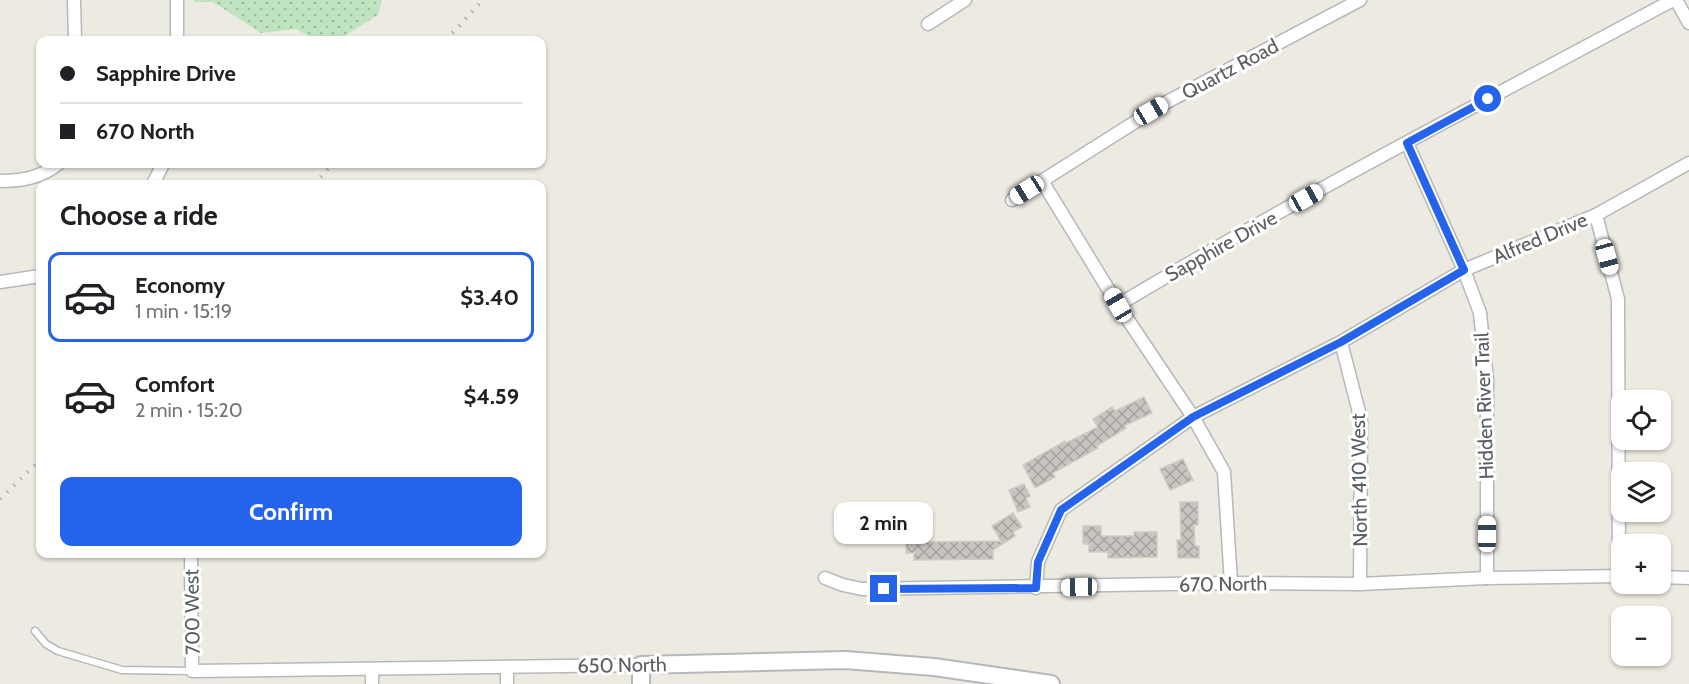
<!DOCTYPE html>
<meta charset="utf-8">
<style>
body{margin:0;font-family:Cabin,sans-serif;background:#f2f2f2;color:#202124;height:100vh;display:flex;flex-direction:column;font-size:22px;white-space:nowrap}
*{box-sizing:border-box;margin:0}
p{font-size:20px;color:#757577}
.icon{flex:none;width:33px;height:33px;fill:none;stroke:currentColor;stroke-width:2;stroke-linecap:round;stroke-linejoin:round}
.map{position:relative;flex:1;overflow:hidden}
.side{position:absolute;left:36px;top:180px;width:510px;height:378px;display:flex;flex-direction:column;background:#fff;border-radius:12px;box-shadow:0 2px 4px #0004}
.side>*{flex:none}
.hud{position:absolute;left:36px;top:36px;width:510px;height:132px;border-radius:12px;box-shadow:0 2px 4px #0004;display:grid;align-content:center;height:132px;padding:0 24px;background:#fff}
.tools{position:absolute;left:1611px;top:390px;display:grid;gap:12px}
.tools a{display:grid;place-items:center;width:60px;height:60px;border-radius:12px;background:#fff;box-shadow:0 2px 4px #0004;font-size:30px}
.end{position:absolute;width:27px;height:27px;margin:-14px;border:8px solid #2563eb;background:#fff;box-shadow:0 0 0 3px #fff}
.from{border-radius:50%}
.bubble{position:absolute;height:42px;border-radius:12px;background:#fff;box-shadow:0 2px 4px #0004;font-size:20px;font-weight:700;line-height:42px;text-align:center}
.car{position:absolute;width:18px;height:36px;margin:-18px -9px;border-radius:8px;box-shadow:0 0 4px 2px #0007;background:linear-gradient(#fff 24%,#345 0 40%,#fff 0 76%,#345 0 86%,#fff 0)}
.hud b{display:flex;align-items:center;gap:21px;height:57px;font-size:22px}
.hud b+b{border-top:2px solid #e0e0e0}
.hud i{width:15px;height:15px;background:#202124}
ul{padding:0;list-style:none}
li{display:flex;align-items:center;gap:18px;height:90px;margin:0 12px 9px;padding:0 12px;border:3px solid transparent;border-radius:12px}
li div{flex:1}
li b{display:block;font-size:22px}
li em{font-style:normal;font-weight:700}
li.selected{border-color:#2563eb}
li>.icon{width:54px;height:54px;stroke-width:1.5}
h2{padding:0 24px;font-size:27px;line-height:72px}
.primary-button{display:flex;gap:12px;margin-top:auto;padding:12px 24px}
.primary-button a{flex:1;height:69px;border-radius:12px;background:#2563eb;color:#fff;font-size:24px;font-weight:700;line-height:69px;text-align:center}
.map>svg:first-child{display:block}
</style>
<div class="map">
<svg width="1689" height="684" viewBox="0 0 1689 684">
<defs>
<pattern id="park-dots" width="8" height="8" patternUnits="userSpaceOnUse" patternTransform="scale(1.5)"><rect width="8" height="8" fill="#c0e4bf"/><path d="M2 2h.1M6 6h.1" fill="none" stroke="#9fbc9f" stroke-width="1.8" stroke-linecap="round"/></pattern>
<pattern id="building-cross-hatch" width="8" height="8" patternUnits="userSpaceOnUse" patternTransform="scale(1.5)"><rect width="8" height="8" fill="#c8c5c0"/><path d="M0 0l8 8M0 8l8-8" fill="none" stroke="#a5a3a0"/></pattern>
</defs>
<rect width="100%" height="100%" fill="#edeae2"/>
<polygon fill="url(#park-dots)" points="194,0 382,0 378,15 338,40 316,40 296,29 261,33 213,2 194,2"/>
<g fill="url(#building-cross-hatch)" stroke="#d1ccc1" stroke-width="1.5">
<polygon points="1144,397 1152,413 1124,426 1126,428 1097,446 1098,448 1053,473 1055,477 1035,488 1023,465 1065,441 1066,443 1098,427 1093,419 1112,407 1115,411"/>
<polygon points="1183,459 1193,480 1170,490 1160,469"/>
<polygon points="1024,484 1030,496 1026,498 1030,507 1018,512 1009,490"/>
<polygon points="1180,502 1198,502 1198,525 1194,525 1195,546 1199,546 1199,558 1178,558 1177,540 1181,540"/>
<polygon points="1013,513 1022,527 1013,532 1015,536 993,550 993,559 914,560 914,553 906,553 906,538 926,538 926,542 1001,541 992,526"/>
<polygon points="1083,526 1101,526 1101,536 1134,536 1134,532 1157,532 1157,557 1108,558 1108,552 1089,552 1089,544 1083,544"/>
</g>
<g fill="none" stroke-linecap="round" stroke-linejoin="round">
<defs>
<polyline id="lane" points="35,631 46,644 58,651 122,670 192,671"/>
<g id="street">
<polyline points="74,0 75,40"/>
<polyline points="177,0 177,40"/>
<polyline points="1676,0 1689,23"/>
<polyline points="928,24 965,0"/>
<polyline points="1407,143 1464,270 1480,313 1487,380 1487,578"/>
<path d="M0,181C22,181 40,178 58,164"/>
<polyline points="1042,181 1118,305 1193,417 1224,472 1231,583"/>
<polyline points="153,184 163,164"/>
<polyline points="1012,200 1165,103 1360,0"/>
<polyline points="1596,215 1618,299 1619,576"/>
<polyline points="0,282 40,276"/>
<path d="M1118,305C1299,197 1487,100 1673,0"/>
<polyline points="1341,342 1361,420 1360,584"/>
<polyline points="191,554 192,671 641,665"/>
<polyline points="1660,577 1689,578"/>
<polyline points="825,578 843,585 862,589 1231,583 1360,584 1487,578 1622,576"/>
<polyline points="1036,588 1038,562 1061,510 1193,417 1341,342 1464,270 1596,215 1689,163"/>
<polyline points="372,684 372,669"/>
<polyline points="507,684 507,667"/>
</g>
<polyline id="secondary" points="641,684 641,665 845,660 934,667 1051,684"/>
</defs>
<use href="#lane" stroke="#b5b8bc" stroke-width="9"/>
<use href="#street" stroke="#b5b8bc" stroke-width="15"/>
<use href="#secondary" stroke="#b4b7bc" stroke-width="20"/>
<use href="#lane" stroke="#fff" stroke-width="6"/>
<use href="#street" stroke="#fff" stroke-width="12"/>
<use href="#secondary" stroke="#fff" stroke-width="16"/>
<g stroke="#b1b2b3" stroke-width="4" stroke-dasharray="1.5 8" stroke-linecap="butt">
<polyline points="446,40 483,0"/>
<polyline points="314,184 333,164"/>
<polyline points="0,499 40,460"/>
</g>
</g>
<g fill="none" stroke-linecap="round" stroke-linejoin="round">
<polyline stroke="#2563eb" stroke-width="8" points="884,589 1036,588 1038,562 1061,510 1193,417 1341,342 1464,270 1407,143 1488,99"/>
</g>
<g text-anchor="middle" stroke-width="6" stroke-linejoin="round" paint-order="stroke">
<g font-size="20" fill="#5b5e63" stroke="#fff">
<text transform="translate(1230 69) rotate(-28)" y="7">Quartz Road</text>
<text transform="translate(1540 238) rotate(-23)" y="7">Alfred Drive</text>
<text transform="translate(1221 246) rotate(-29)" y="7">Sapphire Drive</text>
<text transform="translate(1484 406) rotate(-92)" y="7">Hidden River Trail</text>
<text transform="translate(1359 480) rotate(-91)" y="7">North 410 West</text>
<text transform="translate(1223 584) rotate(-1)" y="7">670 North</text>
<text transform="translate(192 612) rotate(-91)" y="7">700 West</text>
<text transform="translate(622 665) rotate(-1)" y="7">650 North</text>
</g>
</g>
</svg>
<div class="tools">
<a><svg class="icon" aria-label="locate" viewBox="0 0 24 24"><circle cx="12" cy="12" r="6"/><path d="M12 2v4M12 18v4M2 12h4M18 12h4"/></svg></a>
<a><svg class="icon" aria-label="layers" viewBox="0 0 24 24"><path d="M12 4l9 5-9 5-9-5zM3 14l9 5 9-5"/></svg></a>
<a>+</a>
<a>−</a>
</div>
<i class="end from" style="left:1488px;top:99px"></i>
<i class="end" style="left:884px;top:589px"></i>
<div class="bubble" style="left:834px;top:502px;width:99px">2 min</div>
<i class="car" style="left:1151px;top:111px;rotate:60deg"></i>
<i class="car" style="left:1027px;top:190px;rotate:238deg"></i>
<i class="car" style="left:1306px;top:198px;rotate:61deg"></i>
<i class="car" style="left:1607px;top:257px;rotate:165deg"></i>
<i class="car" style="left:1118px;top:305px;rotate:330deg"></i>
<i class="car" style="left:1487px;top:534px;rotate:0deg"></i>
<i class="car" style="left:1079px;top:587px;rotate:269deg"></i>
<div class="hud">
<b><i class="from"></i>Sapphire Drive</b>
<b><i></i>670 North</b>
</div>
<section class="side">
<h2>Choose a ride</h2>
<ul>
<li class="selected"><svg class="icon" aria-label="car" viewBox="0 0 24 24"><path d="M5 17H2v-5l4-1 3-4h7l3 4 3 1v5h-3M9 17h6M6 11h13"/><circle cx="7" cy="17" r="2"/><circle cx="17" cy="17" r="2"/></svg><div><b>Economy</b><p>1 min · 15:19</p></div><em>$3.40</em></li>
<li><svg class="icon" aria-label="car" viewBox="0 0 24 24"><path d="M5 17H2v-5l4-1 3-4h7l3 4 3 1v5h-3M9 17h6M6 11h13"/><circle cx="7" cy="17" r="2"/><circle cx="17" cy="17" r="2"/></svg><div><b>Comfort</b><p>2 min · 15:20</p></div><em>$4.59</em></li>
</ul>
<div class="primary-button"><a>Confirm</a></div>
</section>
</div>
